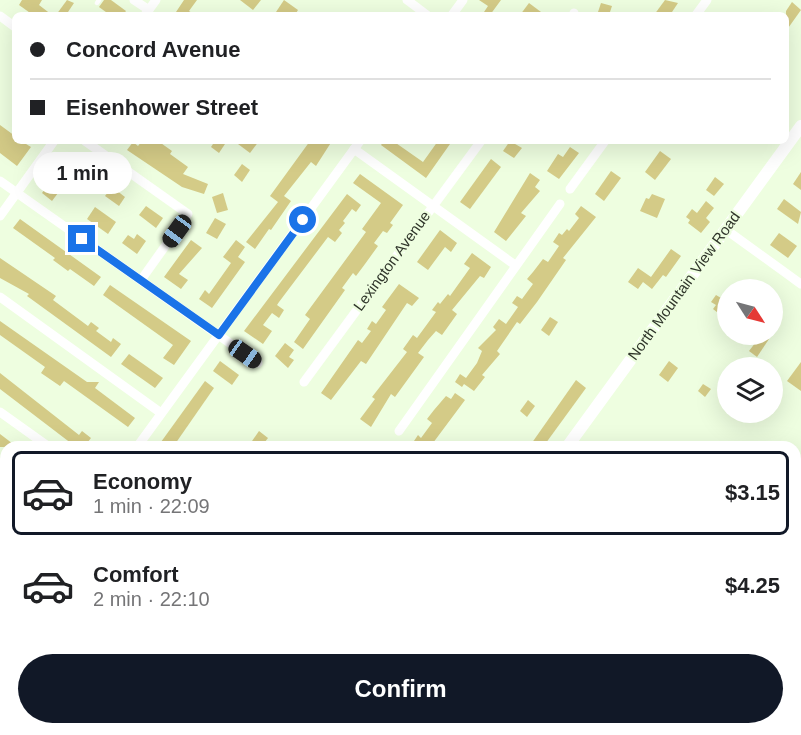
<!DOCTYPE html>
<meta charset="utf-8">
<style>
body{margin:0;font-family:Helvetica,sans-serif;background:#f6f6f6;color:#202124;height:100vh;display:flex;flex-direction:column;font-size:22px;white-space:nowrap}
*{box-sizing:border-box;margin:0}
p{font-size:20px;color:#757577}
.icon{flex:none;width:33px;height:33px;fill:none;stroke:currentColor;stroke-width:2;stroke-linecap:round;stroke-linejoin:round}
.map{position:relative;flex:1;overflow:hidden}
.sheet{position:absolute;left:0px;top:441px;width:801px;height:294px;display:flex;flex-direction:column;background:#fff;border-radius:18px 18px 0 0;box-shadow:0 6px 24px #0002}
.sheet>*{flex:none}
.banner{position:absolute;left:12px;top:12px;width:777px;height:132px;border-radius:9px;box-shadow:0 6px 24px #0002;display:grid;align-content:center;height:132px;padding:0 18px;background:#fff}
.needle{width:39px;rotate:126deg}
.fabs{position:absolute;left:717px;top:279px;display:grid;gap:12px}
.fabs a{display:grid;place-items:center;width:66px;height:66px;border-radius:50%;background:#fff;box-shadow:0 6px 24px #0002;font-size:30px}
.end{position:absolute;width:27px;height:27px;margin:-14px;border:8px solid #1a73e8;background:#fff;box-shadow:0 0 0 3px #fff}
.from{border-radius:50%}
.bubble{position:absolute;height:42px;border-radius:21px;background:#fff;box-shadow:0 6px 24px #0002;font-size:20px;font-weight:700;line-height:42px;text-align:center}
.car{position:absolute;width:18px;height:36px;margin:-18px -9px;border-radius:8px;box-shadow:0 0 4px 2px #0007;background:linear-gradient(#222 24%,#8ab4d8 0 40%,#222 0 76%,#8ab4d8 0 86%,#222 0)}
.banner b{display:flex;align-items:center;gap:21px;height:57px;font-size:22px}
.banner b+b{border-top:2px solid #e0e0e0}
.banner i{width:15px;height:15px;background:#202124}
ul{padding:10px 0 0;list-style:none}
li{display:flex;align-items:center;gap:18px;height:84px;margin:0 12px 9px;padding:0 6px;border:3px solid transparent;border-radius:9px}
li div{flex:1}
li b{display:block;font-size:22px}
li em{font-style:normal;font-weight:700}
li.active{border-color:#111827}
li>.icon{width:54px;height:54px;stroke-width:1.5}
.primary-button{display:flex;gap:12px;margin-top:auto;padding:12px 18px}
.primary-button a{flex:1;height:69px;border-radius:36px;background:#111827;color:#fff;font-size:24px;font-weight:700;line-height:69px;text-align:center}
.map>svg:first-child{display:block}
</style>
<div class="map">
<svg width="801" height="735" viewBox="0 0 801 735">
<rect width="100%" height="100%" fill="#eefee0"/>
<g fill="#f9d19e">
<polygon points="0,536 6,536 6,625 0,621"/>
<polygon points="154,729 363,729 358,735 163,735"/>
</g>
<polygon fill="#78d1c6" points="463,729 501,729 500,735 464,735"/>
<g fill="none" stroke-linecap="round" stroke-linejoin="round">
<g stroke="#78d1c6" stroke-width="2">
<polyline points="0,550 6,550"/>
<polyline points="292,735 294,729"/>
</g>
</g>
<g fill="#d4cb87">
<polygon points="22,0 42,0 39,5 52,15 33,15 19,5"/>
<polygon points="67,0 74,3 66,15 56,15"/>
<polygon points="104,0 111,0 126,11 123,15 110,15 99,7"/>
<polygon points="184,0 197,0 189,11 195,15 174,15"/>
<polygon points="240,0 261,0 253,10"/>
<polygon points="284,0 298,10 295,15 274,15"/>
<polygon points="479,0 501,0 490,15 482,15 488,6"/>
<polygon points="665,0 678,3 670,15 654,15"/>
<polygon points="792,2 801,10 786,31 786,11"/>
<polygon points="529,3 545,15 520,15"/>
<polygon points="601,3 612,6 609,15 597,15"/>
<polygon points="0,125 15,136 15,141 29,141 26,144 31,147 17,166 0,153"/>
<polygon points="142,141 158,141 172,151 170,154 188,167 183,174 208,184 204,194 182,187 127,150 133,142 138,146"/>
<polygon points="215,141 227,141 219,153 211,147"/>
<polygon points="234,141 259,141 250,153"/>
<polygon points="310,141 332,141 316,166 311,162 284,196 291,201 271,230 269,229 255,249 246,242 278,202 270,196"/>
<polygon points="384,141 393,141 423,162 438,141 450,144 426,178 381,145"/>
<polygon points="510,141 522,148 514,158 503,151"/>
<polygon points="570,147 579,153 559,179 547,171 558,154 563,157"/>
<polygon points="660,151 671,159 655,180 645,172"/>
<polygon points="491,159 501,167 470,209 460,202"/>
<polygon points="80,164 89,171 80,183 69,175"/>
<polygon points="242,164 250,170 242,182 234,175"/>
<polygon points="611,171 621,178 604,201 595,194"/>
<polygon points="801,172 801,190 793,184"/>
<polygon points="57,173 67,181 52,201 42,193"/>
<polygon points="530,173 540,180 535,187 540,191 521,213 526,216 506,241 494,232"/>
<polygon points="360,174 403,205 390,223 393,225 387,233 383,231 374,243 378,246 365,264 356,276 353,273 342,288 345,290 303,349 294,342 310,319 305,315 366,232 362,229 381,203 353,183"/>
<polygon points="715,177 724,184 714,196 706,190"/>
<polygon points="112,187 125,197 119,206 105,196"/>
<polygon points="223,193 228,210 217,213 212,197"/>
<polygon points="347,194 361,205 356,212 352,209 343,221 345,223 339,230 342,233 335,242 328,237 279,302 277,305 284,310 279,318 272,313 263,325 272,331 263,344 244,331"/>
<polygon points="652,194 665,199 657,218 640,211 646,198 649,199"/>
<polygon points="784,199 801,212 798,224 777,209"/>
<polygon points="706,201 714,208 706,218 710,222 701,233 688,223 690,220 686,217 692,209 697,213"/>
<polygon points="146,206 163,218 156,228 139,215"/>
<polygon points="581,206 596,217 563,258 566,260 537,302 520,324 517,322 497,351 500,354 482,375 485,377 474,391 464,384 462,387 455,382 460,374 466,378 477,363 482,351 478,348 496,330 493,327 499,319 506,324 518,307 512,303 517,296 522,299 533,284 527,279 533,272 543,259 548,262 559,246 553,242 559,233 562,235 567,229 569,231 579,218 575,214"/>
<polygon points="95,207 116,222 108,234 87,219"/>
<polygon points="215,218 226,224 217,239 206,233"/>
<polygon points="20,219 101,277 94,286 70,269 68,271 53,260 55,258 13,228"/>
<polygon points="440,230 457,243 451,252 445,247 428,270 417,262"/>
<polygon points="779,233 797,246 788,258 770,245"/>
<polygon points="137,234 146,241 137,254 122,243 128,235 134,239"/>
<polygon points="191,240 202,248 179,274 188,280 181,289 164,277"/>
<polygon points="236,240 245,247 238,257 245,262 212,308 199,299 205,290 209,294 231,263 223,257"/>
<polygon points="671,249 681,256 666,277 663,275 652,289 643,282 638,289 628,282 638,268 651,277"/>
<polygon points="472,253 491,267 484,278 480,276 452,310 457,314 442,335 436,331 428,340 418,353 424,357 395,397 391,394 371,427 360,419 375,399 372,397 407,352 403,349 413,335 417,338 436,312 432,310 438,302 440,304 448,294 450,296 470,268 464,264"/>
<polygon points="0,258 56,296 53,300 88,326 91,322 99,328 96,331 111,342 113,338 121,344 111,357 27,296 29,294 0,278"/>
<polygon points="399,284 419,298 412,306 407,303 366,364 361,361 331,400 321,393 358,340 362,343 371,331 367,329 372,321 376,324 386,310 382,307"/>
<polygon points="110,285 191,341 174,365 163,358 173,345 103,295"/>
<polygon points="728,289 728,308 722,316 713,309 716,305 711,302 716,295 721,298"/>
<polygon points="550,317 558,322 549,336 541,330"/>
<polygon points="0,321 87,382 99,382 95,388 135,418 128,427 64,381 60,386 41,373 45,367 0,335"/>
<polygon points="762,334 769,339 757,357 749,351"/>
<polygon points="285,343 294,350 289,357 294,360 288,368 275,356"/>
<polygon points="129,354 163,378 155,388 121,364"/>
<polygon points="220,361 239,375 232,385 213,371"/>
<polygon points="669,361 678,368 668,382 659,375"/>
<polygon points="801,362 801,391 787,381"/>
<polygon points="0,373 79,435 82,431 91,438 84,447 76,447 0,389"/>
<polygon points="576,380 586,388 543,447 529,447"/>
<polygon points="205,381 214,388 173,447 168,447 161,442"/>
<polygon points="703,384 711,389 705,397 698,391"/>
<polygon points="455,393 465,400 430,447 416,447 412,444 418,435 421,438 432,423 427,419 434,410 446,396 451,399"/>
<polygon points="528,400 535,406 527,417 520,411"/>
<polygon points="259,431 268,438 261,447 248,447"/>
<polygon points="0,434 17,447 0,447"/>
</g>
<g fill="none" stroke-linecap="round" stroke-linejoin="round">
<polyline stroke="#8d9883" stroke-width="1.5" stroke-dasharray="6 3" stroke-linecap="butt" points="0,540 6,540"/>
<g stroke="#fff" stroke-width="4.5">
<polyline points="97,3 99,0"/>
<polyline points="0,651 6,650"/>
<polyline points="124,729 132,735"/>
</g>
<g stroke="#fff" stroke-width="9">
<polyline points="134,0 149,10"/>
<polyline points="407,0 427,15"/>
<polyline points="145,15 156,0"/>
<polyline points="452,15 463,0"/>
<polyline points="573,15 574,13"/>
<polyline points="696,15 707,0"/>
<polyline points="0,16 15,27"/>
<polyline points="85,141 188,214 141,280"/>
<polyline points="354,149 515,265"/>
<polyline points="0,181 258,363"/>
<polyline points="570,189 605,141"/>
<polyline points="0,216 54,141"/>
<polyline points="725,229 801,284"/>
<polyline points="0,297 161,413"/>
<polyline points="304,382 481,141"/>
<polyline points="0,412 49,447"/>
<polyline points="399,431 560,204"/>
<polyline points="137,447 360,141"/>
<polyline points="0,482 6,481"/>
</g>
<g stroke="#fff" stroke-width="12">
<polyline points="567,447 801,126"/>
<polyline points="358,735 363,729"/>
</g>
</g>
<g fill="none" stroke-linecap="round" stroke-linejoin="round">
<polyline stroke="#1a73e8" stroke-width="8" points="82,239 219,335 303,220"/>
</g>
<g text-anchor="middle" stroke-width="4.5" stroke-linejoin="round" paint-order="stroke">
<g font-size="15" fill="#2f352a" stroke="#eefee0">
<text transform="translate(392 261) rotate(-54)" y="5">Lexington Avenue</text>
<text transform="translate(684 286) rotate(-54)" y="5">North Mountain View Road</text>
</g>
</g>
</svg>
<div class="fabs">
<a><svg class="needle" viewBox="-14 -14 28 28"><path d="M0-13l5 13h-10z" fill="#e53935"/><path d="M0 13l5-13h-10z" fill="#757577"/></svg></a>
<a><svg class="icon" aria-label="layers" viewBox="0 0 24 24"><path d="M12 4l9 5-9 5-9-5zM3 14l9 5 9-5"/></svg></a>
</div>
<i class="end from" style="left:303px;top:220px"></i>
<i class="end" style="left:82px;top:239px"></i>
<div class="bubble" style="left:33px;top:152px;width:99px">1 min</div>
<i class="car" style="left:177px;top:231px;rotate:216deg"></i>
<i class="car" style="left:245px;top:354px;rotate:125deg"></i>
<div class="banner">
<b><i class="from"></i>Concord Avenue</b>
<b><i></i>Eisenhower Street</b>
</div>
<section class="sheet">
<ul>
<li class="active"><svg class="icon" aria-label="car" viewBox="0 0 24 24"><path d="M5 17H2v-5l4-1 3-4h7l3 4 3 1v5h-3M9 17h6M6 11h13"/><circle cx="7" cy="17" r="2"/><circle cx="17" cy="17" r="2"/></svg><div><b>Economy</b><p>1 min · 22:09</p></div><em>$3.15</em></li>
<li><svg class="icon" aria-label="car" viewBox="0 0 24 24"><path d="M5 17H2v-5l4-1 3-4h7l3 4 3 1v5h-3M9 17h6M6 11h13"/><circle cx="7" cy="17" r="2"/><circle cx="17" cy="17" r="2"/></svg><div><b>Comfort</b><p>2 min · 22:10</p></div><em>$4.25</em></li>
</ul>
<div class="primary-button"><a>Confirm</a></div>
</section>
</div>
